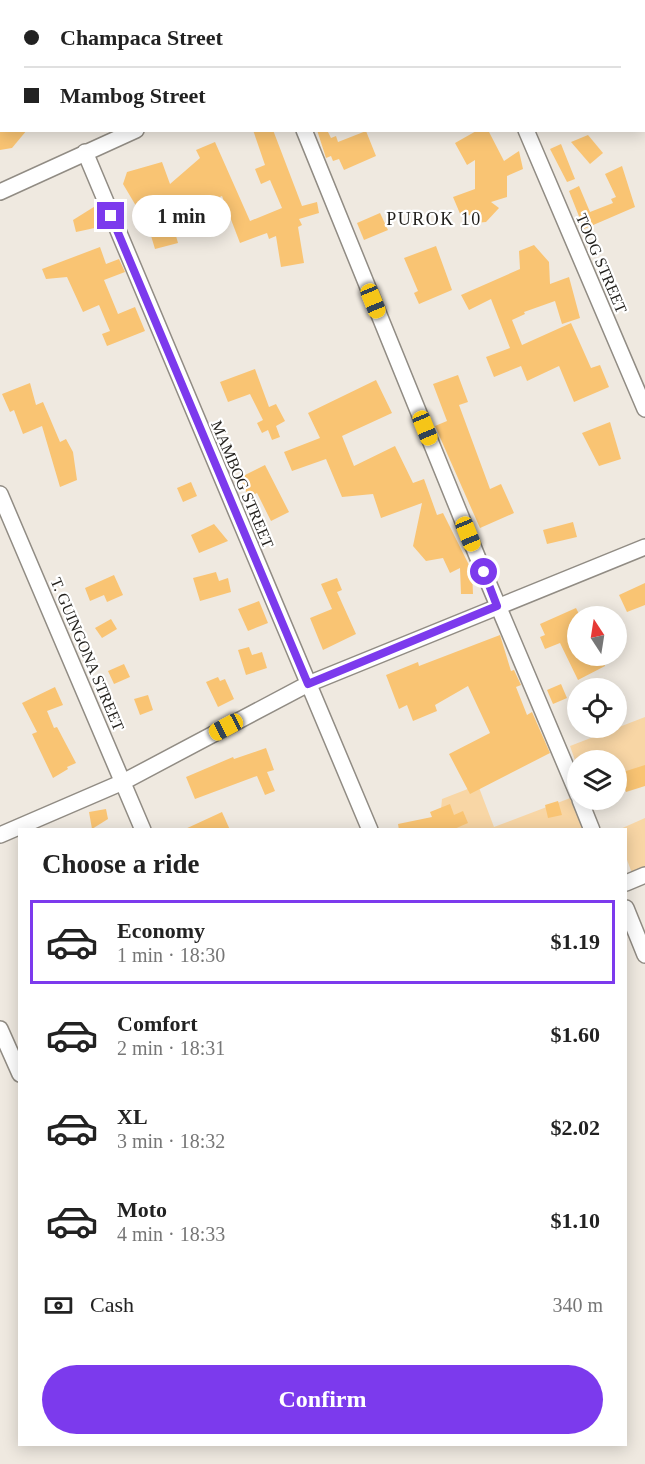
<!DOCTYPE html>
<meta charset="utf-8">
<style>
body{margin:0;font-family:Georgia,serif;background:#f6f6f6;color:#222;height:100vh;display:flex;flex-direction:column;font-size:22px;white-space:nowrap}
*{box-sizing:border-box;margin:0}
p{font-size:20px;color:#767676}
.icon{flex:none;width:33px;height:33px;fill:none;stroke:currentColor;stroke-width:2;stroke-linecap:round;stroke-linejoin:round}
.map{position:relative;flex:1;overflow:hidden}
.panel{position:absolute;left:18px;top:828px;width:609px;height:618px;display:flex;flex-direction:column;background:#fff;border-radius:0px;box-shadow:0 3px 15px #0003}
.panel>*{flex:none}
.top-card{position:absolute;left:0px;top:0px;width:645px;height:132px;box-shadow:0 3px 15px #0003;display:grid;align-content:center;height:132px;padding:0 24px;background:#fff}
.needle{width:39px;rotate:348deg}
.fabs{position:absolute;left:567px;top:606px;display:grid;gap:12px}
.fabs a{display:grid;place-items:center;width:60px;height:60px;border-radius:50%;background:#fff;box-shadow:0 3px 15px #0003;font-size:30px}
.end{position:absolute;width:27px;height:27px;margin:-14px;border:8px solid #7c3aed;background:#fff;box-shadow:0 0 0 3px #fff}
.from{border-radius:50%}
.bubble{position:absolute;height:42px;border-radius:21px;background:#fff;box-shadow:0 3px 15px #0003;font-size:20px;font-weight:700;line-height:42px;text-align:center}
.car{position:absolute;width:18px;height:36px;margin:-18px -9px;border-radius:8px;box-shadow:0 0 4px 2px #0007;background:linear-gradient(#f5c518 24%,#345 0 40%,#f5c518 0 76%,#345 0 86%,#f5c518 0)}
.top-card b{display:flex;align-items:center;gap:21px;height:57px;font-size:22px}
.top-card b+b{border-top:2px solid #e0e0e0}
.top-card i{width:15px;height:15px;background:#222}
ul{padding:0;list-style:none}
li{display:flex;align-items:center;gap:18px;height:84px;margin:0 12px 9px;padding:0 12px;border:3px solid transparent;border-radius:0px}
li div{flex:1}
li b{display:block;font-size:22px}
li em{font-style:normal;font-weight:700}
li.selected{border-color:#7c3aed}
li>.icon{width:54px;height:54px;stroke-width:1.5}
h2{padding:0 24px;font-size:27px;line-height:72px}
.pay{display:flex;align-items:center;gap:15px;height:66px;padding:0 24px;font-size:22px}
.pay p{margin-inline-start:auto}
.primary-button{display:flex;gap:12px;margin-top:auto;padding:12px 24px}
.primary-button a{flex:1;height:69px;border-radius:36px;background:#7c3aed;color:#fff;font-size:24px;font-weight:700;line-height:69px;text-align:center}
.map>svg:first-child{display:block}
</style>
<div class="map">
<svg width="645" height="1464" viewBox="0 0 645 1464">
<rect width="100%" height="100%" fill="#efe9e0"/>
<g fill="#f8d6a5">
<polygon points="645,717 645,767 617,778 616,760 578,760 577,766 570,746"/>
<polygon points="478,785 494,827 573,797 585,826 577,830 439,830 442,799"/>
<polygon points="645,818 645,871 633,876 626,857 626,830 618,830"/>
</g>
<g fill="#f9c473">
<polygon points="0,130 27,130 12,148 0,150"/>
<polygon points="253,130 273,130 302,206 317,202 319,213 299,219 302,225 298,227 304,263 281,267 276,236 269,239 267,233 240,243 222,196 198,207 201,216 173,225 178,243 155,249 149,229 159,226 155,213 142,216 123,184 127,172 162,162 170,184 200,158 196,150 215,142 250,221 282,208 270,180 261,184 255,169 265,165"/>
<polygon points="317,130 327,130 331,138 336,136 338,142 366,131 376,156 344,170 339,159 333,161 331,156 326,158"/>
<polygon points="478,130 488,130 504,161 519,151 523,169 507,176 507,197 491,202 499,208 486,222 475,223 471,215 461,216 453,197 475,189 475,160 467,165 455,143"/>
<polygon points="588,135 603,153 590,164 571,142"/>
<polygon points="561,144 575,179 567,182 550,149"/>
<polygon points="622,166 635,207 584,229 569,191 579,186 590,212 613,203 611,199 616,197 605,174"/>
<polygon points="97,205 104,226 76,232 73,220"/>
<polygon points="380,213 388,230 364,240 357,223"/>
<polygon points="534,245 549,262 550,284 569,277 580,318 562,324 555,301 524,312 525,314 512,320 522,345 571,323 591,368 600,365 609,387 574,402 559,366 527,381 521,366 494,377 486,357 510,348 491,299 469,310 461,295 520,269 519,251"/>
<polygon points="436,246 452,290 419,304 414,293 418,291 404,258"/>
<polygon points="100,247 106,264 119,259 125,272 104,280 118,314 135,307 145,331 107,346 102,334 110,331 99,305 83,312 67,277 46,279 42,269"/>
<polygon points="255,369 269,407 276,404 285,421 276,426 280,437 272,440 268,430 262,433 257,423 263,420 250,394 228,402 220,382"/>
<polygon points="458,375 468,402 459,405 490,489 501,484 514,513 480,528 435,426 447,421 433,384"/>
<polygon points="376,380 392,413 342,436 354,466 395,446 413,483 424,479 437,515 443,513 472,571 473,594 461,594 460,568 450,573 443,558 426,561 413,546 422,503 381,518 373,494 342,497 326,459 292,471 284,452 320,438 308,413"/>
<polygon points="30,383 36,405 43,402 60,442 66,439 73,452 77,480 60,487 42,426 23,434 14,410 10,412 2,394"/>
<polygon points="610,422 621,459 599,466 582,433"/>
<polygon points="265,465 289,512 271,521 257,493 249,497 239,478"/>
<polygon points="191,482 197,496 183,502 177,488"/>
<polygon points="573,522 577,537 547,544 543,530"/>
<polygon points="214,524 228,541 199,553 191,535"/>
<polygon points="216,572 219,581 228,578 231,592 200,601 193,578"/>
<polygon points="114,575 123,595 107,602 104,595 90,601 85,588"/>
<polygon points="337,578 342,590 337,592 356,634 323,650 310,618 332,609 321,584"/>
<polygon points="645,583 645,605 627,612 619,595"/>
<polygon points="259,601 268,623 248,631 238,609"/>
<polygon points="576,608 580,616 570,623 578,640 578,656 600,656 605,666 578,680 560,643 545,649 540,637 545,635 540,624"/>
<polygon points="111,619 117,629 102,638 95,628"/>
<polygon points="500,635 511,671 514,670 521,685 516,687 527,715 532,712 550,753 470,794 449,754 490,733 468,686 435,705 437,711 413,721 407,705 399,709 386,675 418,662 419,666"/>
<polygon points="249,647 252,655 262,652 267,668 246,675 238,650"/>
<polygon points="124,664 130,677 114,684 108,671"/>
<polygon points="218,677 220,681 225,679 234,699 218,707 206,682"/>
<polygon points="561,684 567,698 553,704 547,690"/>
<polygon points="55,687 63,705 47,711 54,728 57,727 76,763 67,767 68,769 53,778 32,734 37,732 22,703"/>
<polygon points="148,695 153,710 140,715 134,699"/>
<polygon points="266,748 274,770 267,772 275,791 265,795 257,776 195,799 186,777 233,757 234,759"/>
<polygon points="645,765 645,786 626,792 620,773"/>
<polygon points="558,801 562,815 548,818 545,805"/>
<polygon points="450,804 454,815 463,811 468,823 452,830 399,830 398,824 432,817 430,812"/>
<polygon points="106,809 108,819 92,829 89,812"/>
<polygon points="222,812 230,830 183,830"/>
</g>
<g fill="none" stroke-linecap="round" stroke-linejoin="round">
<defs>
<g id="street">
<polyline points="249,0 250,2"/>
<polyline points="471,0 471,2"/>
<polyline points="436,2 439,0"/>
<polyline points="304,130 477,556 578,795"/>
<polyline points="526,130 645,409"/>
<polyline points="85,152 370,830"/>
<polyline points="0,192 136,130"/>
<polyline points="0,494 143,830"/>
<polyline points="580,800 592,830"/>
<polyline points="0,835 123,782 308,684 645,547"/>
<polyline points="626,883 645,875"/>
<polyline points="626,908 645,955"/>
<polyline points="0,1029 20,1074"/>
</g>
</defs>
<use href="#street" stroke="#918c84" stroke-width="18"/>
<use href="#street" stroke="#fff" stroke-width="15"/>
</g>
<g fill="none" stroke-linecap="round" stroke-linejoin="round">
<polyline stroke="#7c3aed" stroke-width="8" points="111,216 308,684 497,606 484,572"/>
</g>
<g text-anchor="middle" stroke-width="4.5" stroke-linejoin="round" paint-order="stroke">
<g font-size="16" fill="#211f1b" stroke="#fff">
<text transform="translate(602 263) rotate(67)" y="6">TOOG STREET</text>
<text transform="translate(243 484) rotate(67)" y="6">MAMBOG STREET</text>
<text transform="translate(88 654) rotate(67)" y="6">T. GUINGONA STREET</text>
</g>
<g font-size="18" letter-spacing="1.5" fill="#211f1b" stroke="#fff">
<text x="434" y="225">PUROK 10</text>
</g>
</g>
</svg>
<div class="fabs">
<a><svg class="needle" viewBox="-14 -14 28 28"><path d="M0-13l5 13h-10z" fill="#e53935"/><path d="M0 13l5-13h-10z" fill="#767676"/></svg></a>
<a><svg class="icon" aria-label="locate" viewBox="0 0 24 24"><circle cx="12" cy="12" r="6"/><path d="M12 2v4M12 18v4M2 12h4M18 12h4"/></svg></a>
<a><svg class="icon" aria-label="layers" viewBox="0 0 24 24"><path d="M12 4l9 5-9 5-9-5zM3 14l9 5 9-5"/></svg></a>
</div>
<i class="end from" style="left:484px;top:572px"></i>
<i class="end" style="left:111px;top:216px"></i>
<div class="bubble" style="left:132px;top:195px;width:99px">1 min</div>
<i class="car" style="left:373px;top:301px;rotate:158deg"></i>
<i class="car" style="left:425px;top:428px;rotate:158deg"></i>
<i class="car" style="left:468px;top:534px;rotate:158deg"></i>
<i class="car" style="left:226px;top:727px;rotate:242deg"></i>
<div class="top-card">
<b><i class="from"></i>Champaca Street</b>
<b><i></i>Mambog Street</b>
</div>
<section class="panel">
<h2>Choose a ride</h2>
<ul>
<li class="selected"><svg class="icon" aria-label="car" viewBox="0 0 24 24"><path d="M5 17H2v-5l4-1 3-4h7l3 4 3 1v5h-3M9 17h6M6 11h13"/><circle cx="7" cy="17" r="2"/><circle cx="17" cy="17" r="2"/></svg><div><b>Economy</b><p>1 min · 18:30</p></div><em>$1.19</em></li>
<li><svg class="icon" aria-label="car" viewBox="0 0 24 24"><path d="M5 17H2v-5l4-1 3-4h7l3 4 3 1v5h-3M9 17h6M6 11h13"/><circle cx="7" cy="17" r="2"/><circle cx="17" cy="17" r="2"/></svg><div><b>Comfort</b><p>2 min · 18:31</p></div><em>$1.60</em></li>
<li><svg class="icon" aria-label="car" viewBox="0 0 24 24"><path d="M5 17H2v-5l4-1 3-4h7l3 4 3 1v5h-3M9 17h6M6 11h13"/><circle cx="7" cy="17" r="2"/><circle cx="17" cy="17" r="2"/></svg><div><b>XL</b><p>3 min · 18:32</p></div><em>$2.02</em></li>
<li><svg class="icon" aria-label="car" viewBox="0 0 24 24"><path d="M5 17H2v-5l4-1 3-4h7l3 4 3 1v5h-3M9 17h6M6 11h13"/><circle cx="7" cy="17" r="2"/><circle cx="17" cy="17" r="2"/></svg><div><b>Moto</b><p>4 min · 18:33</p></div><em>$1.10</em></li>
</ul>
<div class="pay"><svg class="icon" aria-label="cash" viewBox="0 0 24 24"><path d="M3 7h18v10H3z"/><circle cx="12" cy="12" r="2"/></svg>Cash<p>340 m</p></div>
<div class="primary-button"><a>Confirm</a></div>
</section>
</div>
